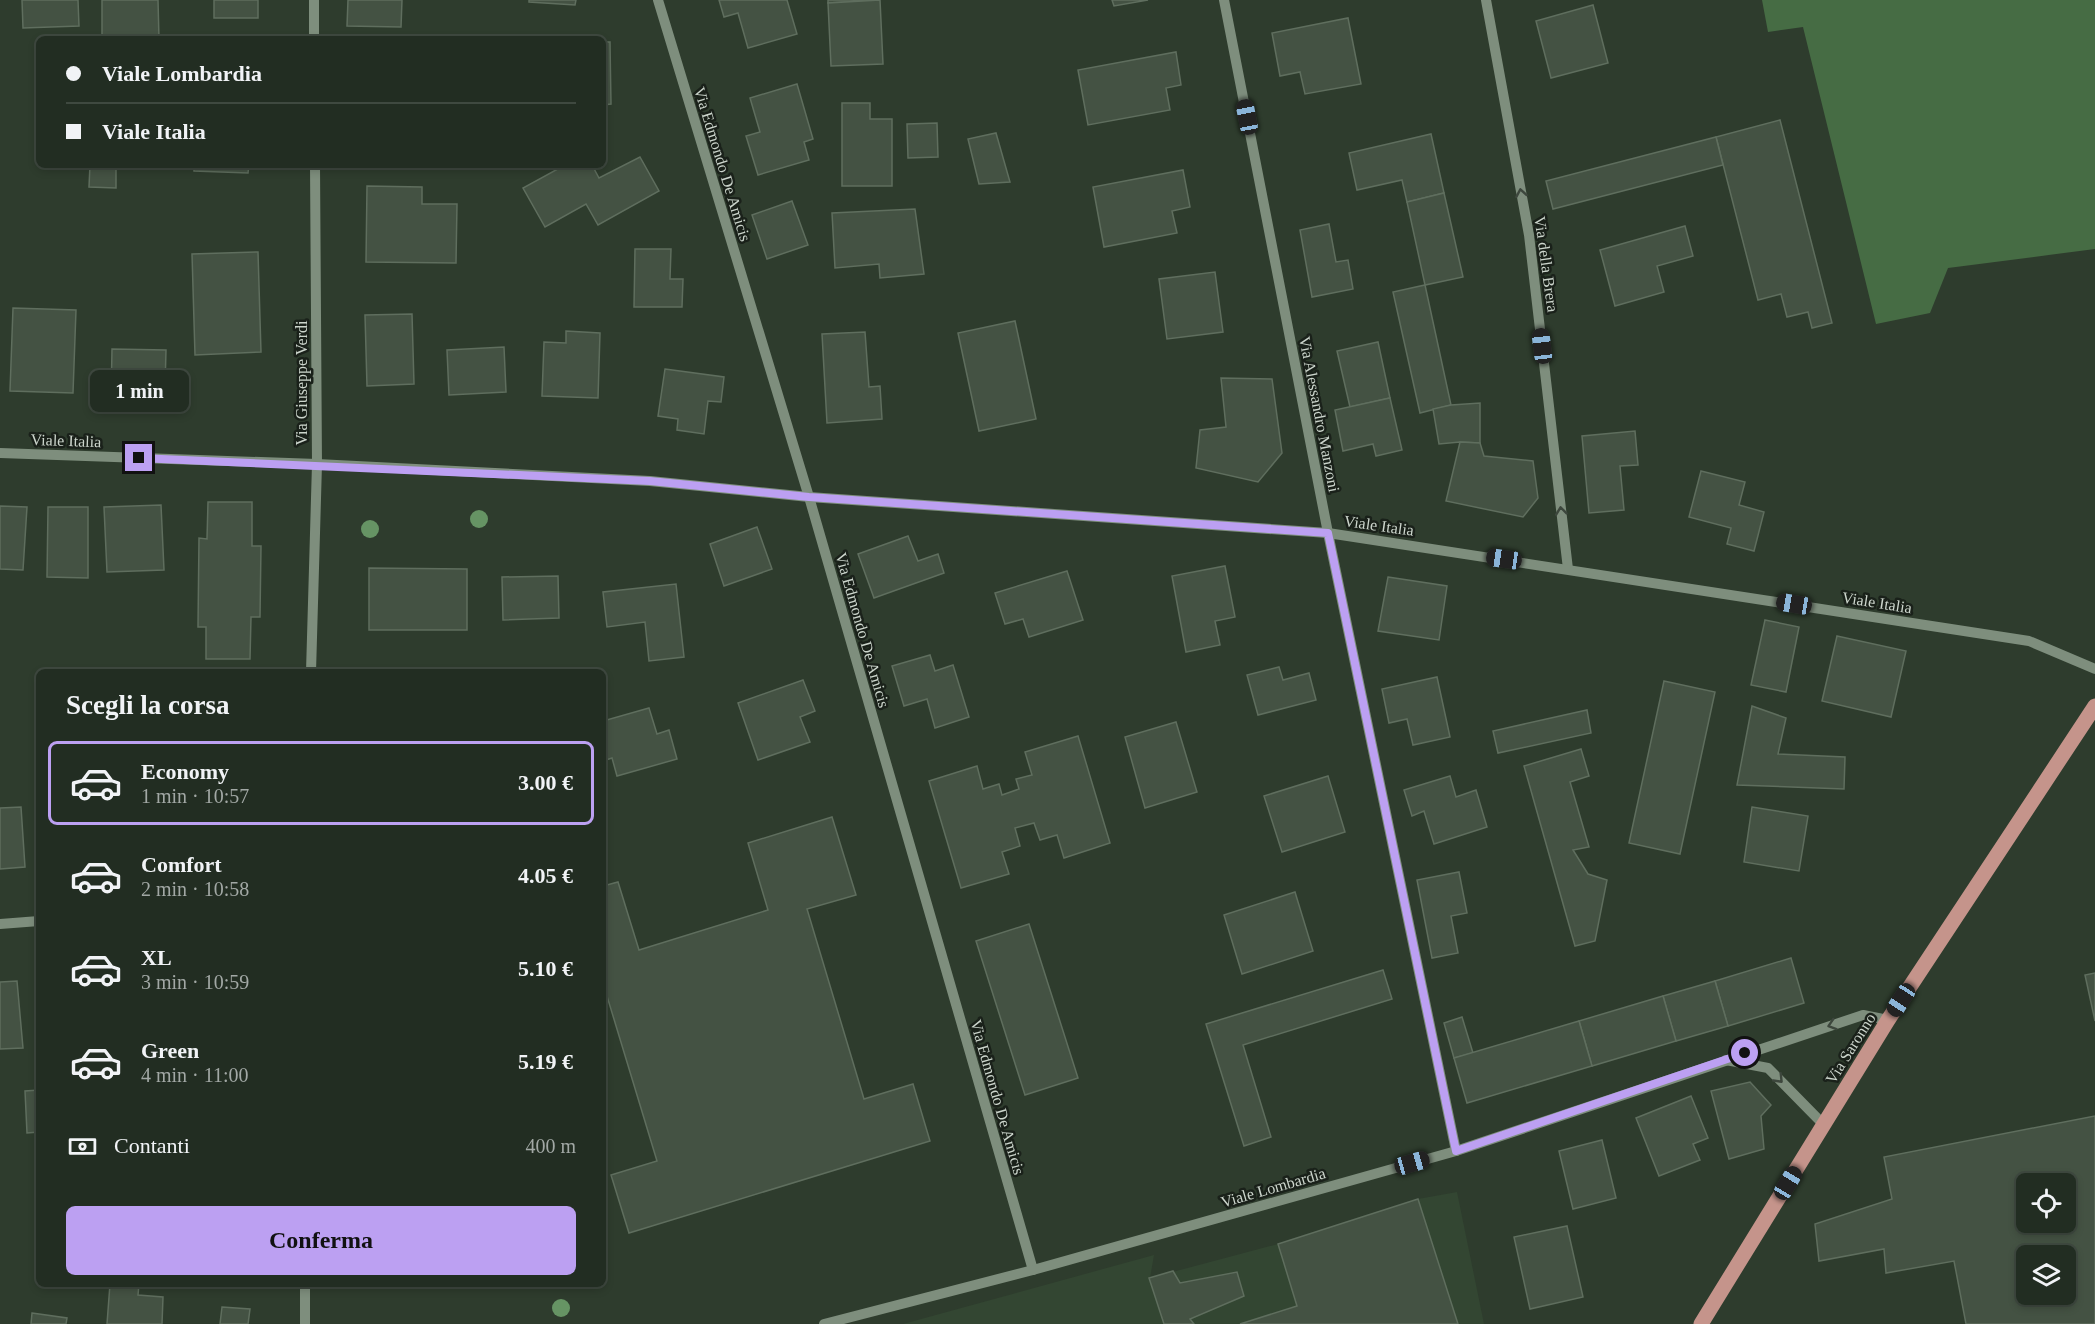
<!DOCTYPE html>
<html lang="it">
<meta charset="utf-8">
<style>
body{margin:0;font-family:Georgia,serif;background:#2a352a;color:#f1f3f6;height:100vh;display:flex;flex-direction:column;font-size:22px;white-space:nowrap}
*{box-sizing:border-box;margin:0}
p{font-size:20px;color:#a2a8a5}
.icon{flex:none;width:33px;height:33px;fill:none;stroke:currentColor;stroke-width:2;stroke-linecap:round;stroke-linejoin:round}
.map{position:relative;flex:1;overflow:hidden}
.side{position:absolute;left:36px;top:669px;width:570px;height:618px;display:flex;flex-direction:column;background:#222d22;border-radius:9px;box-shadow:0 3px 9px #0003,0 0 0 2px #3f4940}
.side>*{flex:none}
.top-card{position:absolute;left:36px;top:36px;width:570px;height:132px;border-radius:9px;box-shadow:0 3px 9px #0003,0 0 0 2px #3f4940;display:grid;align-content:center;height:132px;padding:0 30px;background:#222d22}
.buttons{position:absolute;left:2016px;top:1173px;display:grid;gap:12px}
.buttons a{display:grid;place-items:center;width:60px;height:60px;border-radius:9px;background:#222d22;box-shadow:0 3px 9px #0003,0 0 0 2px #3f4940;font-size:30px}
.end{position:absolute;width:27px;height:27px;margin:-14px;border:8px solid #bca0f2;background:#111;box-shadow:0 0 0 3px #111}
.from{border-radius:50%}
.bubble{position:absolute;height:42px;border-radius:9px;background:#222d22;box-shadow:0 3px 9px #0003,0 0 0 2px #3f4940;font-size:20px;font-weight:600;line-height:42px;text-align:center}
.car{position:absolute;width:18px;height:36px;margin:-18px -9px;border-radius:8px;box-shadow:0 0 4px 2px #0007;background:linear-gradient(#222 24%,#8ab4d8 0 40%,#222 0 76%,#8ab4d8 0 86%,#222 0)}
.top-card b{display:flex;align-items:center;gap:21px;height:57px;font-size:22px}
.top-card b+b{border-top:2px solid #3f4940}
.top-card i{width:15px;height:15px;background:#f1f3f6}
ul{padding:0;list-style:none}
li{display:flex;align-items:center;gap:18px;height:84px;margin:0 12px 9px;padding:0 18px;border:3px solid transparent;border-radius:9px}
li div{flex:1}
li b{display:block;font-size:22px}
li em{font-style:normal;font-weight:600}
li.selected{border-color:#bca0f2}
li>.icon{width:54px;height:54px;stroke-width:1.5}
h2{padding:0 30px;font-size:27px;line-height:72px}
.pay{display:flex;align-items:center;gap:15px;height:66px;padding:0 30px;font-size:22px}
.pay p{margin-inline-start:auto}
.cta{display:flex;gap:12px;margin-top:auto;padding:12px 30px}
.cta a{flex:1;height:69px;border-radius:9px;background:#bca0f2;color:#111;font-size:24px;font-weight:600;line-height:69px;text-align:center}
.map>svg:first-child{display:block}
</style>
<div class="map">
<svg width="2095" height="1324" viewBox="0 0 2095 1324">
<rect width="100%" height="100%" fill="#2e3c2d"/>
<polygon fill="#334632" points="1457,1192 1484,1324 903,1324 1154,1255 1150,1278 1278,1244 1418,1199"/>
<polygon fill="#466c44" points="1762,0 2095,0 2095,249 1948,268 1930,313 1876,324 1803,27 1768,32"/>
<g fill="#445243" stroke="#5f6e5e" stroke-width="1.5" fill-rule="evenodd">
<polygon points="22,0 78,0 79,26 23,28"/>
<polygon points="102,0 158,0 159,39 102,39"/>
<rect x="214" y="0" width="44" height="18"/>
<polygon points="348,0 402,0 401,27 347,26"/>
<polygon points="529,0 576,0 575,5 529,2"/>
<polygon points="719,0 787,0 797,34 748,48 738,13 724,17"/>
<polygon points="828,0 880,0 828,3"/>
<polygon points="880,0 883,64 831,66 828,3"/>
<polygon points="1112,0 1148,0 1114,6"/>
<polygon points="1593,5 1608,63 1551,78 1536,21"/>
<polygon points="1348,18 1361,84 1305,94 1300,72 1280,76 1272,33"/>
<polygon points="603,42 610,42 611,104 603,105"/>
<polygon points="1176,52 1181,85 1166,88 1170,110 1088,125 1078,70"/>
<polygon points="797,84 813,139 804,142 809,160 758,175 746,136 760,132 750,98"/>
<polygon points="842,103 870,103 870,119 892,119 892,186 842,186"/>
<polygon points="1780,120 1832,323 1812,328 1808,312 1787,317 1781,294 1758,300 1716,137"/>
<polygon points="937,123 938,157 908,158 907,124"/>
<polygon points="996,133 1010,182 979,184 968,139"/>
<polygon points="1431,134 1444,193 1407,202 1402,180 1357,190 1349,153"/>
<polygon points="1716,137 1723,165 1553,209 1546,181"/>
<polygon points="640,157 659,191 598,225 586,204 545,227 523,188 565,165 592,165 599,178"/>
<polygon points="90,165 116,165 116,188 89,187"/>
<polygon points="194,165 249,165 248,173 194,171"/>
<polygon points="1183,170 1190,207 1172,211 1177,233 1104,247 1093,187"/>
<polygon points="367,186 422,187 422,204 457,204 456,263 366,262"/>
<polygon points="1444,193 1463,277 1425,285 1407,202"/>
<polygon points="792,201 808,245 767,259 752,215"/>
<polygon points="915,209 924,274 880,278 879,264 835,268 832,213"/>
<polygon points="1329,224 1336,262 1348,260 1353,289 1312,297 1300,230"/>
<polygon points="1685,226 1693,256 1657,266 1664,292 1615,306 1600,250"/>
<polygon points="635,249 671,249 670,279 683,279 682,307 634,307"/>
<polygon points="258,252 261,352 195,355 192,254"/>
<polygon points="1215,272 1223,332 1167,339 1159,279"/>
<polygon points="1425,285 1451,405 1420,413 1393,292"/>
<polygon points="13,308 76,310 73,393 10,391"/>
<polygon points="412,314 414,384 367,386 365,315"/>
<polygon points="1015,321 1036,419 979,431 958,333"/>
<polygon points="566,331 600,333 598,398 542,396 544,342 566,343"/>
<polygon points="865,332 869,387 880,386 882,419 827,423 822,334"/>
<polygon points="1378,342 1390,398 1350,407 1337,351"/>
<polygon points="504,347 506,392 449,395 447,350"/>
<polygon points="112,349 166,350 165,388 143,388 143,401 111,400"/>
<polygon points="665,369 724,377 721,402 708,401 704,434 677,430 678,419 658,416"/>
<polygon points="1221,378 1272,379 1282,453 1258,482 1196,468 1200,430 1226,427"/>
<polygon points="1390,398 1402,450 1376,456 1373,444 1343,451 1335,410"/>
<polygon points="1480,403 1480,443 1460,442 1439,444 1433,409 1451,405"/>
<polygon points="1635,431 1638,465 1620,466 1624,510 1589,513 1582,436"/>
<polygon points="1460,442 1480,443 1484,456 1533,461 1538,498 1523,517 1446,501"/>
<polygon points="1701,471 1745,482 1739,505 1764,512 1754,551 1727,544 1731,528 1689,517"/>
<polygon points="208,502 252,502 252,546 261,546 260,617 251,617 250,659 206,659 206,627 198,627 199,538 207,539"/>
<polygon points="161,505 164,570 107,572 104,507"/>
<polygon points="0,506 27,507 23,570 0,569"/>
<polygon points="48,507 88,507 88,578 47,577"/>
<polygon points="757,527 772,569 724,586 710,544"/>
<polygon points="908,536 918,561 938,554 944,573 874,598 858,554"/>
<polygon points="1225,566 1235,617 1215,621 1220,645 1186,652 1172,576"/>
<polygon points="369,568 467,569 467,630 369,630"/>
<polygon points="1067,571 1083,620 1029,637 1023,619 1005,624 995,593"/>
<polygon points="558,576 559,618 503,620 502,577"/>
<polygon points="1388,577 1447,586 1439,640 1378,631"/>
<polygon points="676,584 684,657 649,661 645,622 607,627 603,592"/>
<polygon points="1765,620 1799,627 1786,692 1751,685"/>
<polygon points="1837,636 1906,651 1891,717 1822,701"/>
<polygon points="930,655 935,671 953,665 969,717 935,728 927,699 904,706 892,666"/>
<polygon points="1279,667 1283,680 1309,673 1316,700 1258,715 1247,675"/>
<polygon points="1437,677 1450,737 1413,745 1407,719 1389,723 1382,689"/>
<polygon points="803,680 815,711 800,717 810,742 758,760 738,703"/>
<polygon points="1664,681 1715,692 1680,854 1629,843"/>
<polygon points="1752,706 1786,718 1778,754 1845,757 1844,789 1737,785"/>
<polygon points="649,708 657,734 669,730 677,759 617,776 612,758 603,761 603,721"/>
<polygon points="1587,710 1591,733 1498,753 1493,731"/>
<polygon points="1176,722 1197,792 1145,808 1125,737"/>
<polygon points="1078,736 1110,843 1064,858 1057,835 1040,840 1034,823 1015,828 1020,846 1002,852 1009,874 961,888 929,781 977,766 983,789 999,784 1002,795 1019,789 1016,779 1032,775 1025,752"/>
<polygon points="1581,749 1589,776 1570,782 1589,847 1573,850 1588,874 1607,880 1595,941 1575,946 1524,766"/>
<polygon points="1328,776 1345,832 1282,852 1264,796"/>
<polygon points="1450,776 1456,797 1476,790 1487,827 1434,844 1424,811 1412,816 1404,790"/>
<polygon points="21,807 25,867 0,869 0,808"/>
<polygon points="1752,807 1808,816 1799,871 1744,862"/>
<polygon points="832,817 856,895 807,909 864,1099 913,1084 930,1141 629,1233 611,1175 657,1161 603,983 603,886 618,882 639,950 768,910 748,843"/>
<polygon points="1459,872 1467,913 1451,916 1458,953 1432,958 1417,880"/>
<polygon points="1295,892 1313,951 1242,974 1224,915"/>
<polygon points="1029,924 1078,1078 1025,1095 976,941"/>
<polygon points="1791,958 1804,1003 1728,1026 1715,981"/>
<polygon points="1383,970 1392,999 1243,1045 1271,1137 1244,1146 1206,1024"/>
<polygon points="2095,973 2095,1021 2085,975"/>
<polygon points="17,981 23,1048 0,1049 0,982"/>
<polygon points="1715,981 1728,1026 1676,1041 1663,996"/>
<polygon points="1663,996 1676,1041 1592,1066 1579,1021"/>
<polygon points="1462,1017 1473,1053 1454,1058 1444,1023"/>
<polygon points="1579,1021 1592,1066 1467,1103 1454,1058"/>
<polygon points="1750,1082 1771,1105 1761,1116 1764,1149 1729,1159 1711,1091"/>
<polygon points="39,1090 39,1132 27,1133 25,1091"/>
<polygon points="1691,1096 1708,1138 1693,1144 1700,1160 1659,1176 1636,1118"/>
<path d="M2095,1116V1324H1966L1954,1261L1886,1273L1884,1249L1819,1261L1815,1224L1892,1199L1884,1157ZM2026,1184H2066V1222H2026ZM2026,1256H2066V1294H2026Z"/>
<polygon points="1602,1140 1616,1198 1573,1209 1559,1151"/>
<polygon points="1418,1199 1458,1324 1240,1324 1297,1306 1278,1244"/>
<polygon points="1567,1226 1583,1297 1530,1309 1514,1237"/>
<polygon points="1173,1271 1180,1283 1237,1272 1244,1296 1190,1319 1194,1324 1164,1324 1149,1278"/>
<polygon points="110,1284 139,1284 138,1295 163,1297 162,1324 107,1324"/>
<polygon points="222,1307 250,1309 248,1324 220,1324"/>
<polygon points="32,1313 67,1318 66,1324 31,1324"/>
</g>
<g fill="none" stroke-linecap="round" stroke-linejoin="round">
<g stroke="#7e8e7d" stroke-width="10">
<polyline points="314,0 314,39"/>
<polyline points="658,0 809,497 1033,1270"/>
<polyline points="1224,0 1328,533 1456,1151"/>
<polyline points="1486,0 1529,235 1568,569"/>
<polyline points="0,453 317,464 650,481 809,497 1328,533 2029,641 2095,669"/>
<polyline points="311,672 317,464 315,165"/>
<polyline points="0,924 39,921"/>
<polyline points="1726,1060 1768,1068 1824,1125"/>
<polyline points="305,1284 305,1324"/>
<polyline points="824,1324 1033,1270 1456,1151 1863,1015 1888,1020"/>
</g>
<polyline stroke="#c5948b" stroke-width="15" points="1701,1324 1888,1020 2095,706"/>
</g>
<g fill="#669464">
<circle cx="479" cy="519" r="9"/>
<circle cx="370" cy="529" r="9"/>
<circle cx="561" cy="1308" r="9"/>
</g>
<defs><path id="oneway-chevron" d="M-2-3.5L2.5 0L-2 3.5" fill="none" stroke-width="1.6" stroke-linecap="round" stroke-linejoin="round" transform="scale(1.5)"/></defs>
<g stroke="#3d473d">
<use href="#oneway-chevron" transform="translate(1521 193) rotate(-100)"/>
<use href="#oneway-chevron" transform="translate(1561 511) rotate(-97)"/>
<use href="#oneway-chevron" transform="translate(1832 1025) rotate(162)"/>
<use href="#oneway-chevron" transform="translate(1779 1079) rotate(46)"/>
</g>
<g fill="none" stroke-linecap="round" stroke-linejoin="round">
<polyline stroke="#bca0f2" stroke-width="8" points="139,458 650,481 809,497 1328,533 1456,1151 1745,1053"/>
</g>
<g text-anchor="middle" stroke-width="5" stroke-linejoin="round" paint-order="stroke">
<g font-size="16" fill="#ccd5cc" stroke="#1a211a">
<text transform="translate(723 164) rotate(73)" y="6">Via Edmondo De Amicis</text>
<text transform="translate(1547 264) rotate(82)" y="6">Via della Brera</text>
<text transform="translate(301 383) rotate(-90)" y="6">Via Giuseppe Verdi</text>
<text transform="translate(1320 414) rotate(79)" y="6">Via Alessandro Manzoni</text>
<text transform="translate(66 440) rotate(2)" y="6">Viale Italia</text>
<text transform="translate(1379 525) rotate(8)" y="6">Viale Italia</text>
<text transform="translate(1877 602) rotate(9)" y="6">Viale Italia</text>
<text transform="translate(863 630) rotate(74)" y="6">Via Edmondo De Amicis</text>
<text transform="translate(1850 1048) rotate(-58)" y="6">Via Saronno</text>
<text transform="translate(998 1097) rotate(74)" y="6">Via Edmondo De Amicis</text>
<text transform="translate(1273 1187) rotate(-16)" y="6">Viale Lombardia</text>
</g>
</g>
</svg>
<div class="buttons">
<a><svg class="icon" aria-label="locate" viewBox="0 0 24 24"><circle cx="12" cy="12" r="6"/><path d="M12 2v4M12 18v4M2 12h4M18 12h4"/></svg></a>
<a><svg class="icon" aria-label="layers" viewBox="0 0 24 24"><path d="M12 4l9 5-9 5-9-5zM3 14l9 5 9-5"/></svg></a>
</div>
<i class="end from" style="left:1745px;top:1053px"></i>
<i class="end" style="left:139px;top:458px"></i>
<div class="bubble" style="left:90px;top:370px;width:99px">1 min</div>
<i class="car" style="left:1247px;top:117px;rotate:349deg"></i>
<i class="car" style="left:1542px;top:346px;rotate:353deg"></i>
<i class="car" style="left:1504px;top:559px;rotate:278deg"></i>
<i class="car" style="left:1794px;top:604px;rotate:279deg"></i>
<i class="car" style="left:1901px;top:1000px;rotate:213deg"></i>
<i class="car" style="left:1412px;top:1163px;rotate:74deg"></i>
<i class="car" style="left:1788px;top:1183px;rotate:31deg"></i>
<div class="top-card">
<b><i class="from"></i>Viale Lombardia</b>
<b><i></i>Viale Italia</b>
</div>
<section class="side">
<h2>Scegli la corsa</h2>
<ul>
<li class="selected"><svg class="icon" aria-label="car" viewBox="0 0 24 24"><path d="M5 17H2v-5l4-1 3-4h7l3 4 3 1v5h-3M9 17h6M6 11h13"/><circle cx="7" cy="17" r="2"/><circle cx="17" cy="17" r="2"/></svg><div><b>Economy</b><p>1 min · 10:57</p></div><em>3.00 €</em></li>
<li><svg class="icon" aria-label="car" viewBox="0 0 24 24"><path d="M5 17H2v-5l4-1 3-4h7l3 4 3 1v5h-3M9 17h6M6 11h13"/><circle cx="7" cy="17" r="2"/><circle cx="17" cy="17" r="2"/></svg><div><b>Comfort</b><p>2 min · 10:58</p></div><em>4.05 €</em></li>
<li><svg class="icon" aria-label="car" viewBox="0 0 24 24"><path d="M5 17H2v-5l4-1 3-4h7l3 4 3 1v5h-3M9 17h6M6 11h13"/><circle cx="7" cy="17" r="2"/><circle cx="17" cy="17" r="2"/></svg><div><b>XL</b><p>3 min · 10:59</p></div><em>5.10 €</em></li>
<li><svg class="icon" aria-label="car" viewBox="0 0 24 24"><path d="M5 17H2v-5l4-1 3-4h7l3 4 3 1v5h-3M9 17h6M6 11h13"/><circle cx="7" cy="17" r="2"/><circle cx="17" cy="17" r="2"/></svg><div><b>Green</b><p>4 min · 11:00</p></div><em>5.19 €</em></li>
</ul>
<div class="pay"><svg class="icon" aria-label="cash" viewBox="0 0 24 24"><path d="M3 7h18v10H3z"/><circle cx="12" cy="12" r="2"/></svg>Contanti<p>400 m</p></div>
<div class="cta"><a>Conferma</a></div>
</section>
</div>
